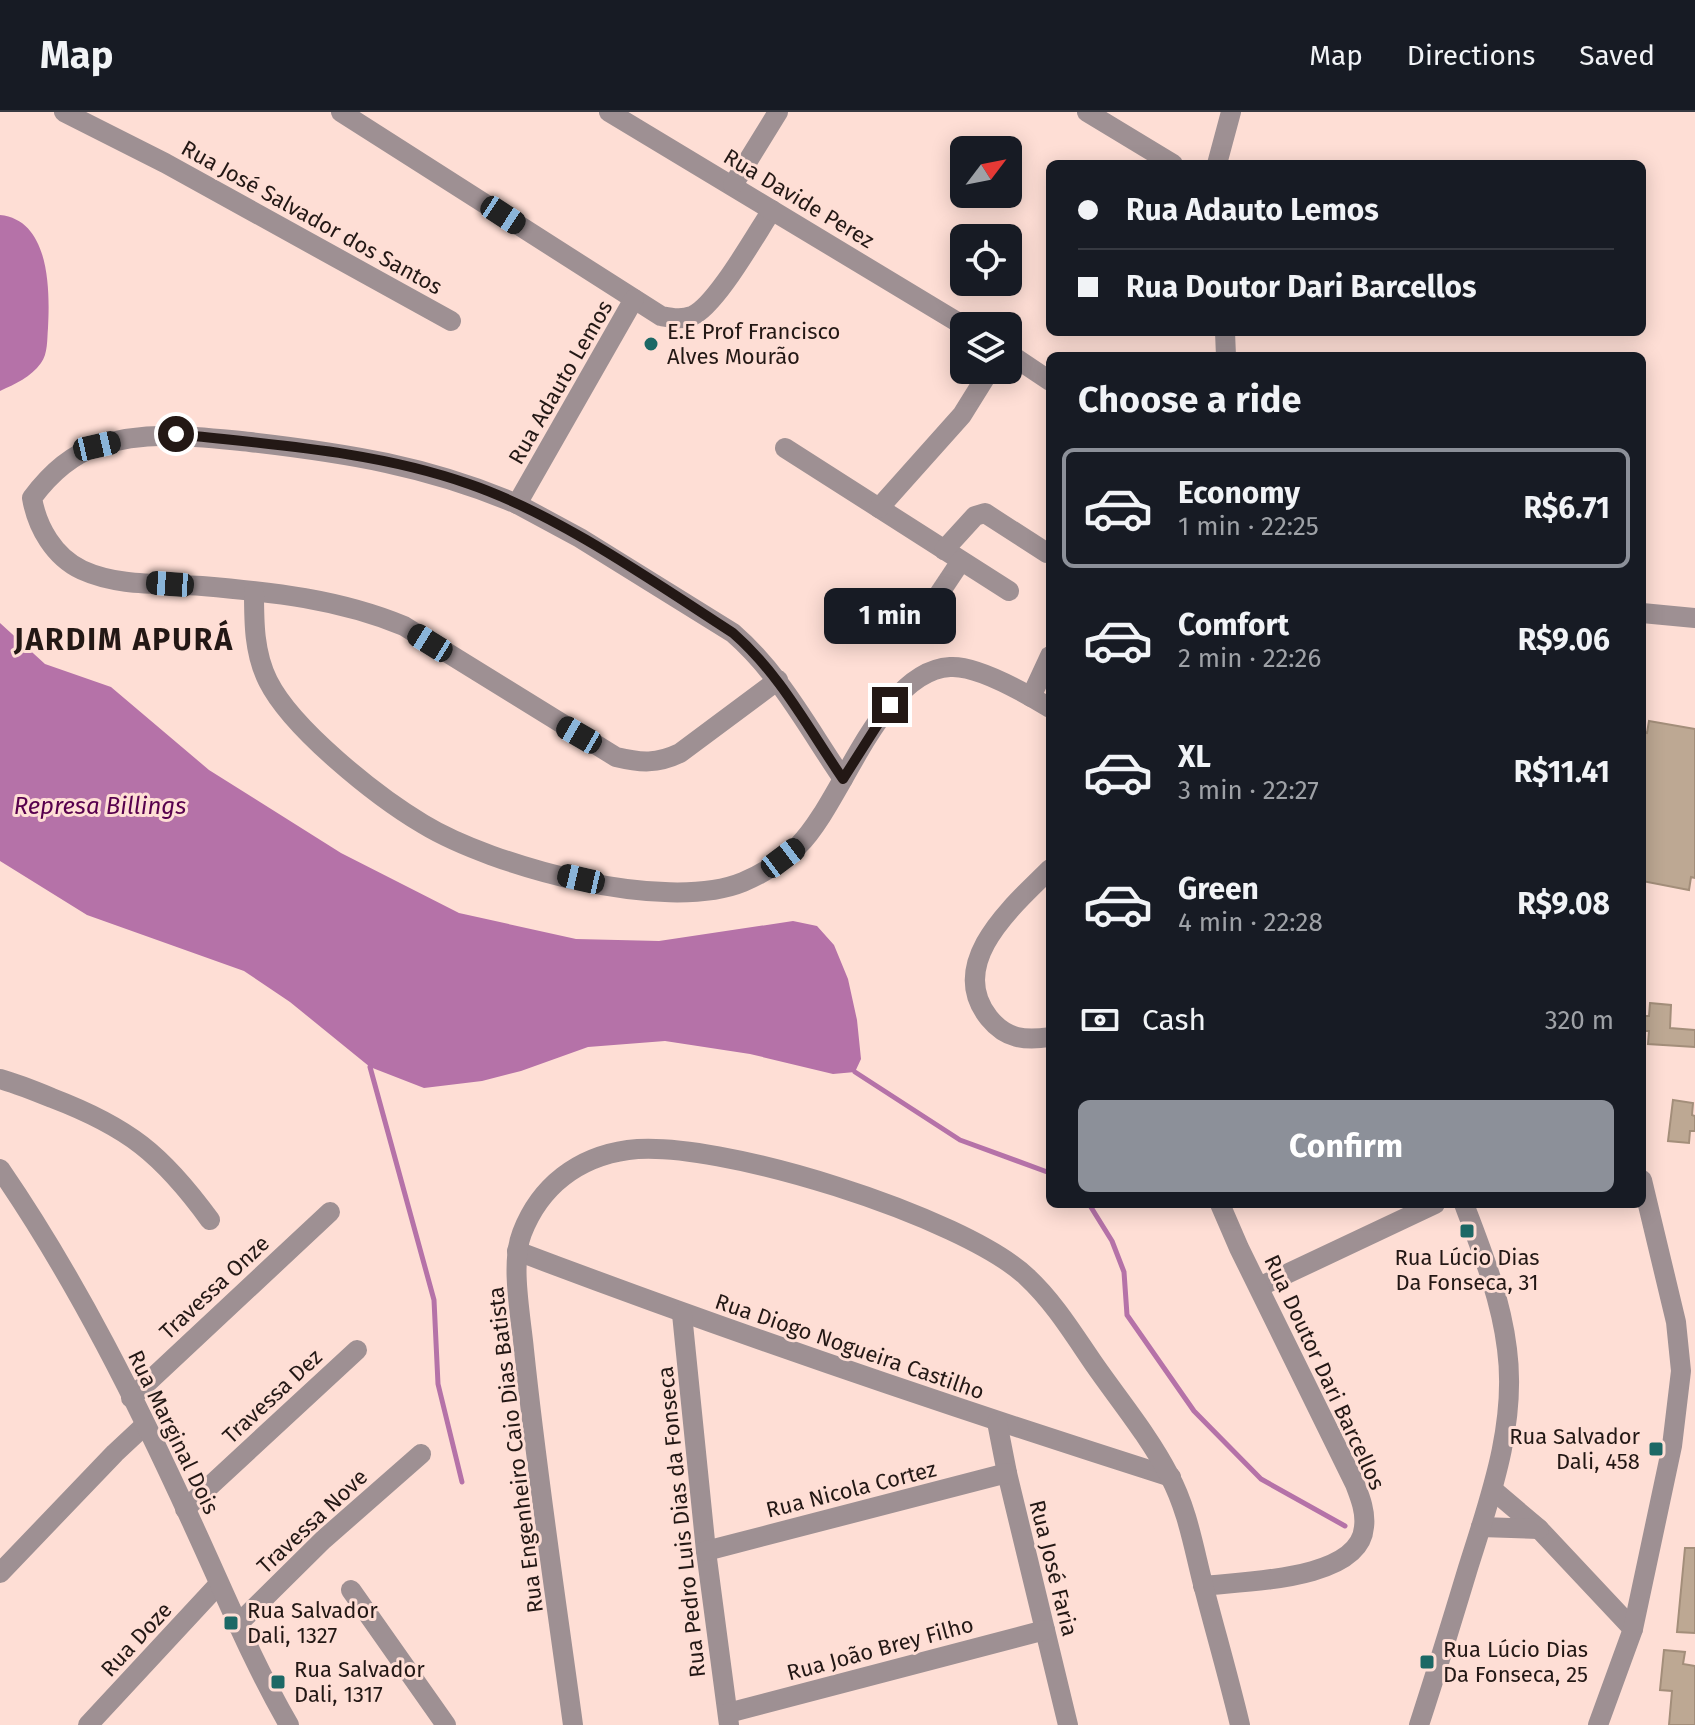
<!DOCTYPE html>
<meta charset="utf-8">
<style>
body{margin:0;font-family:"Fira Sans",sans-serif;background:#242831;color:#f1f3f6;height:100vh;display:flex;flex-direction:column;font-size:30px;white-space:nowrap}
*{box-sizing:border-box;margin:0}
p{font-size:26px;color:#9ea1a6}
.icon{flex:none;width:44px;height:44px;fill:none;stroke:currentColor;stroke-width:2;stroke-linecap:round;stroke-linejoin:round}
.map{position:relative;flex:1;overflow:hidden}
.details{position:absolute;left:1046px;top:240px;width:600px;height:856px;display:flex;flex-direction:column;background:#171b24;border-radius:12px;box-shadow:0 4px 20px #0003}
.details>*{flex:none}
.banner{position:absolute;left:1046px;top:48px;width:600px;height:176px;border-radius:12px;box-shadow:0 4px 20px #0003;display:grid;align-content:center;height:176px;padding:0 32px;background:#171b24}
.needle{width:52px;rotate:58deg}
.fabs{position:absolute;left:950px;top:24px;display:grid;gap:16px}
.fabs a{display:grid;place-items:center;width:72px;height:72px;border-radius:12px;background:#171b24;box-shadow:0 4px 20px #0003;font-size:40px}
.end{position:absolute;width:36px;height:36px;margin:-18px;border:10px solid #231815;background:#fff;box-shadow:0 0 0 4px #fff}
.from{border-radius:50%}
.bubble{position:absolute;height:56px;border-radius:12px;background:#171b24;box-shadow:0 4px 20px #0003;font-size:26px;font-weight:700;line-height:56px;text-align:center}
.car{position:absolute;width:24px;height:48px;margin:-24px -12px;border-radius:10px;box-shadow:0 0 6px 2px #0007;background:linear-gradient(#222 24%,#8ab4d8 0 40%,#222 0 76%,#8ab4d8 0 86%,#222 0)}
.banner b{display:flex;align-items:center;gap:28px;height:76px;font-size:30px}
.banner b+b{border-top:2px solid #363941}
.banner i{width:20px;height:20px;background:#f1f3f6}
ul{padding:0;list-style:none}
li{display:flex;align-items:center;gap:24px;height:120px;margin:0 16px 12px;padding:0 16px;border:4px solid transparent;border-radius:12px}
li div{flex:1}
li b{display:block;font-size:30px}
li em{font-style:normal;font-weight:700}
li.selected{border-color:#8c9099}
li>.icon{width:72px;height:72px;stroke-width:1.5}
h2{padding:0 32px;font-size:36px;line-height:96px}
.pay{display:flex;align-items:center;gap:20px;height:88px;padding:0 32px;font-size:30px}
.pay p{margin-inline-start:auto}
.cta{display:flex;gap:16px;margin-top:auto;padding:16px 32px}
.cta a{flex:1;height:92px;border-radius:12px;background:#8c9099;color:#fff;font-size:32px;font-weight:700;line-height:92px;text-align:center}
header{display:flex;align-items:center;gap:48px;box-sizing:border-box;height:112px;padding:0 40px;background:#171b24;border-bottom:2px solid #363941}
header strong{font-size:38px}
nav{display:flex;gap:44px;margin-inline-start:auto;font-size:28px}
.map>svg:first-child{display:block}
</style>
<header>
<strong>Map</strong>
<nav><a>Map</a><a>Directions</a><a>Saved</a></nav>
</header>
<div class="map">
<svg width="1695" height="1613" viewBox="0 0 1695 1613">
<rect width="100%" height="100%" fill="#feded5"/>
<g fill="#b572a8">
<path d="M0,103C50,108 50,178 48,216C47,227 48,242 41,251C31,265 15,272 0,279Z"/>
<polygon points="0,511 45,552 111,575 209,658 341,741 459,801 576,827 659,829 793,809 817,814 834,833 848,867 857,908 861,947 855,960 833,962 750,942 665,929 588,935 521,959 482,969 424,976 370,955 290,890 244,859 87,803 0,749"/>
</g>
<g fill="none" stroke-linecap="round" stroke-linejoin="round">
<g stroke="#b572a8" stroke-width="5">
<polyline points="370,955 434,1188 438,1272 462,1370"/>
<polyline points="855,960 960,1028 1050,1061"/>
<polyline points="1089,1092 1112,1129 1124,1160 1127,1203 1194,1299 1261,1367 1345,1414"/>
</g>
</g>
<g fill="#bda893" stroke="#a38e7a" stroke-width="2">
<polygon points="1649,609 1695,617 1695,766 1691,765 1689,778 1642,769 1642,620 1647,621"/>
<polygon points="1650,891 1671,893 1670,916 1695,918 1695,935 1648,932 1649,919 1642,919 1642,904 1649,904"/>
<polygon points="1673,988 1693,991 1692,1003 1695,1004 1695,1019 1690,1019 1689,1031 1668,1029"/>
<polygon points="1685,1436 1695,1436 1695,1521 1677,1520"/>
<polygon points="1664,1538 1685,1540 1683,1552 1695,1554 1695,1613 1669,1613 1672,1579 1660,1578"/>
</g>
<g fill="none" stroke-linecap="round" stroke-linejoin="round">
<g stroke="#9e9093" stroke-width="20">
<polyline points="64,0 165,51 451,209"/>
<path d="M341,0L661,204C672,206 681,208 692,204C716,194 756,122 772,98"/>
<polyline points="609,0 964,214"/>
<polyline points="1087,0 1173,52"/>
<polyline points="1217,52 1231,0"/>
<polyline points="733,73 778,0"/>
<path d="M634,187L517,392C428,354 346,341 250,330C199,325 148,317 98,334C70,343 49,363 32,386C37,415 54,445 82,458C119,475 162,471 202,474C272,480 339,487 404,514L616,645C641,651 657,652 680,641L778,568"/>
<polyline points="1225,220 1226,244"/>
<polyline points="1008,241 1050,269"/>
<polyline points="785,336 1009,479"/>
<path d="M517,392L580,426L733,521C780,562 808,616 843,667"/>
<polyline points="879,396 962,303 990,258"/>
<polyline points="944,438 975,404 985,401 1047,441"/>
<path d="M254,480C254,510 254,541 268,569C292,617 376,684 423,712C492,754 665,802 743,770C762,762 783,749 798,734C843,690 880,559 950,555C977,553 1027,582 1050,596"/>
<polyline points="923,506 961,449"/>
<polyline points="1031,585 1050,544"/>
<path d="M1050,757C1014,793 945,851 989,906C1006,927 1025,929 1050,925"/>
<path d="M0,967C18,972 35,979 52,986C128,1015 162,1042 210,1108"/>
<path d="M517,1139C733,1221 951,1295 1171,1365"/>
<polyline points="1259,1175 1435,1092"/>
<polyline points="682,1202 706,1439 729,1613"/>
<polyline points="131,1286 330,1100"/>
<polyline points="997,1310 1007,1361 1068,1613"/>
<polyline points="1493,1378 1539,1417 1633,1517"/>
<polyline points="185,1397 357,1238"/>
<polyline points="1481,1415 1539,1417"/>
<polyline points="706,1439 1007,1361"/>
<polyline points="0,1461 115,1341 145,1313"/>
<path d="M1203,1474C1243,1469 1360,1469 1364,1415C1366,1400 1360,1385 1355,1372L1239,1136L1220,1092"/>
<polyline points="351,1478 446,1613"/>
<polyline points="237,1513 323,1428 421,1342"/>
<polyline points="728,1601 1045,1518"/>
<polyline points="88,1613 218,1473"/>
<path d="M573,1613C556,1488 537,1363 524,1238C521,1205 510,1151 522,1121C540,1074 578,1045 628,1038C715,1026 964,1105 1027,1165C1054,1190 1074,1223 1094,1252C1119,1288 1149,1324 1169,1363C1188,1398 1194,1438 1204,1476C1216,1522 1229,1567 1240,1613"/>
<path d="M1419,1613C1436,1561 1452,1509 1468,1456C1490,1386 1517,1312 1507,1237C1501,1187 1482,1139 1464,1092"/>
</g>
<g stroke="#9e9093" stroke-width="20">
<polyline points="1642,501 1695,506"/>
<path d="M0,1057C77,1169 138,1292 194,1415C225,1482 252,1549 289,1613"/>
<polyline points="1598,1613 1633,1517 1672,1334 1681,1259 1676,1210 1642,1068"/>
</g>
</g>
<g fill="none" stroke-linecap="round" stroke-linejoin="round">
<path stroke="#231815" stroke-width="10" d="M176,322C274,333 375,339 469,372C557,402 654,470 733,521C780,562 808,616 843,667L890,593"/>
</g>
<g fill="#1c6865" stroke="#feded5" stroke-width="3">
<circle cx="651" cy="232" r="8"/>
<rect x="1459" y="1111" width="16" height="16" rx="4"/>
<rect x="1648" y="1329" width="16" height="16" rx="4"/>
<rect x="223" y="1503" width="16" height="16" rx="4"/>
<rect x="1419" y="1542" width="16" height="16" rx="4"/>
<rect x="270" y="1562" width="16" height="16" rx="4"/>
</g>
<g text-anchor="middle" stroke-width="6" stroke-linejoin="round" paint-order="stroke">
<g font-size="22" fill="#231815" stroke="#feded5">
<text transform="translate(799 86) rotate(31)" y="8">Rua Davide Perez</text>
<text transform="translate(312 105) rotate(29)" y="8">Rua José Salvador dos Santos</text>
<text transform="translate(560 270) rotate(-60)" y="8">Rua Adauto Lemos</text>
<text transform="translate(214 1175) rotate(-43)" y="8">Travessa Onze</text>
<text transform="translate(850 1234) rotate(19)" y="8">Rua Diogo Nogueira Castilho</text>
<text transform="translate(1325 1260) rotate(65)" y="8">Rua Doutor Dari Barcellos</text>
<text transform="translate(272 1284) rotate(-43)" y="8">Travessa Dez</text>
<text transform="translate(174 1320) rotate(64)" y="8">Rua Marginal Dois</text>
<text transform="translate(515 1338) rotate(-97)" y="8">Rua Engenheiro Caio Dias Batista</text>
<text transform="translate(851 1377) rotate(-14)" y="8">Rua Nicola Cortez</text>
<text transform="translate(312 1409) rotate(-43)" y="8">Travessa Nove</text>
<text transform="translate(681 1410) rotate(-96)" y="8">Rua Pedro Luis Dias da Fonseca</text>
<text transform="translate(1054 1456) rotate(76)" y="8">Rua José Faria</text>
<text transform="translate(136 1527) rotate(-47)" y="8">Rua Doze</text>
<text transform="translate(880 1536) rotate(-15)" y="8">Rua João Brey Filho</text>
</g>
<g font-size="22" fill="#231815" stroke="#feded5" text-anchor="start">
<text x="667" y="227">E.E Prof Francisco<tspan x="667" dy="25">Alves Mourão</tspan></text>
<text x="1467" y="1153" text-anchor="middle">Rua Lúcio Dias<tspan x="1467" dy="25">Da Fonseca, 31</tspan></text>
<text x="1640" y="1332" text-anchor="end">Rua Salvador<tspan x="1640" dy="25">Dali, 458</tspan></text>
<text x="247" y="1506">Rua Salvador<tspan x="247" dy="25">Dali, 1327</tspan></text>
<text x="1443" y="1545">Rua Lúcio Dias<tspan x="1443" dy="25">Da Fonseca, 25</tspan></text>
<text x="294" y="1565">Rua Salvador<tspan x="294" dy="25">Dali, 1317</tspan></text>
</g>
<g font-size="24" font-style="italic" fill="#57004d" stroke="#feded5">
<text x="100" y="702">Represa Billings</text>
</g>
<g font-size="30" font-weight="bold" letter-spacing="2" fill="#231815" stroke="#feded5">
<text x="124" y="538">JARDIM APURÁ</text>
</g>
</g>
</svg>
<div class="fabs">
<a><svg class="needle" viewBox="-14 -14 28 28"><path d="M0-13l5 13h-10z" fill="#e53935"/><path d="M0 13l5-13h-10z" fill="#9ea1a6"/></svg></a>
<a><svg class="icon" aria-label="locate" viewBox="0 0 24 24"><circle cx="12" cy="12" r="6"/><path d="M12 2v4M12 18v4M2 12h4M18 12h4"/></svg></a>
<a><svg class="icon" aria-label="layers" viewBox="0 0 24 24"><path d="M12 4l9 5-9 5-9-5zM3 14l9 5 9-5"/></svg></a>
</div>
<i class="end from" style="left:176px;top:322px"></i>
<i class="end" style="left:890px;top:593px"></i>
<div class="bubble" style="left:824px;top:476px;width:132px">1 min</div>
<i class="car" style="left:503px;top:103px;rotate:123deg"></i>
<i class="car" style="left:97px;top:334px;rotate:77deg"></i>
<i class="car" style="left:170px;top:472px;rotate:274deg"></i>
<i class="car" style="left:430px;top:531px;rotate:302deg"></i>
<i class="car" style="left:579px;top:623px;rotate:300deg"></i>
<i class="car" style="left:783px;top:746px;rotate:53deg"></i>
<i class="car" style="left:581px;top:767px;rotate:283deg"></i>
<div class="banner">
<b><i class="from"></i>Rua Adauto Lemos</b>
<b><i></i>Rua Doutor Dari Barcellos</b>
</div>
<section class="details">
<h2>Choose a ride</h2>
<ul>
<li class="selected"><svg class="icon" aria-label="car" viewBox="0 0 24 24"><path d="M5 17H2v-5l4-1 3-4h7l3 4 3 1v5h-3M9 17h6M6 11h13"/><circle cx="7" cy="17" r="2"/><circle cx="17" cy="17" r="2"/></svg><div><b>Economy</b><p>1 min · 22:25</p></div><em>R$6.71</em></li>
<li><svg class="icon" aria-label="car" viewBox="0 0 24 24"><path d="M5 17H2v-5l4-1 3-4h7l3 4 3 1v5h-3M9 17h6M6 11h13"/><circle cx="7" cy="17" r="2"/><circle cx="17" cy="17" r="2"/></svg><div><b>Comfort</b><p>2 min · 22:26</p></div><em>R$9.06</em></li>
<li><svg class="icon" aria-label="car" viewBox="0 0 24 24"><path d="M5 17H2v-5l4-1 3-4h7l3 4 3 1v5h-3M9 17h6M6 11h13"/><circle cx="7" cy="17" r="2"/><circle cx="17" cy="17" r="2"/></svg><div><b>XL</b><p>3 min · 22:27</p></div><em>R$11.41</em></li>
<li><svg class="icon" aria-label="car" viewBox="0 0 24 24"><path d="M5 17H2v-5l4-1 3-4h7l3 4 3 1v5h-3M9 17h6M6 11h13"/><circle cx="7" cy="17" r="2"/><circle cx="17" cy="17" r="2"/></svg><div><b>Green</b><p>4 min · 22:28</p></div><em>R$9.08</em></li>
</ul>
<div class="pay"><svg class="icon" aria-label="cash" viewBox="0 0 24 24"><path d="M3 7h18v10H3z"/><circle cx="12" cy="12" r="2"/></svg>Cash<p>320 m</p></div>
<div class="cta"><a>Confirm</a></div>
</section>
</div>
